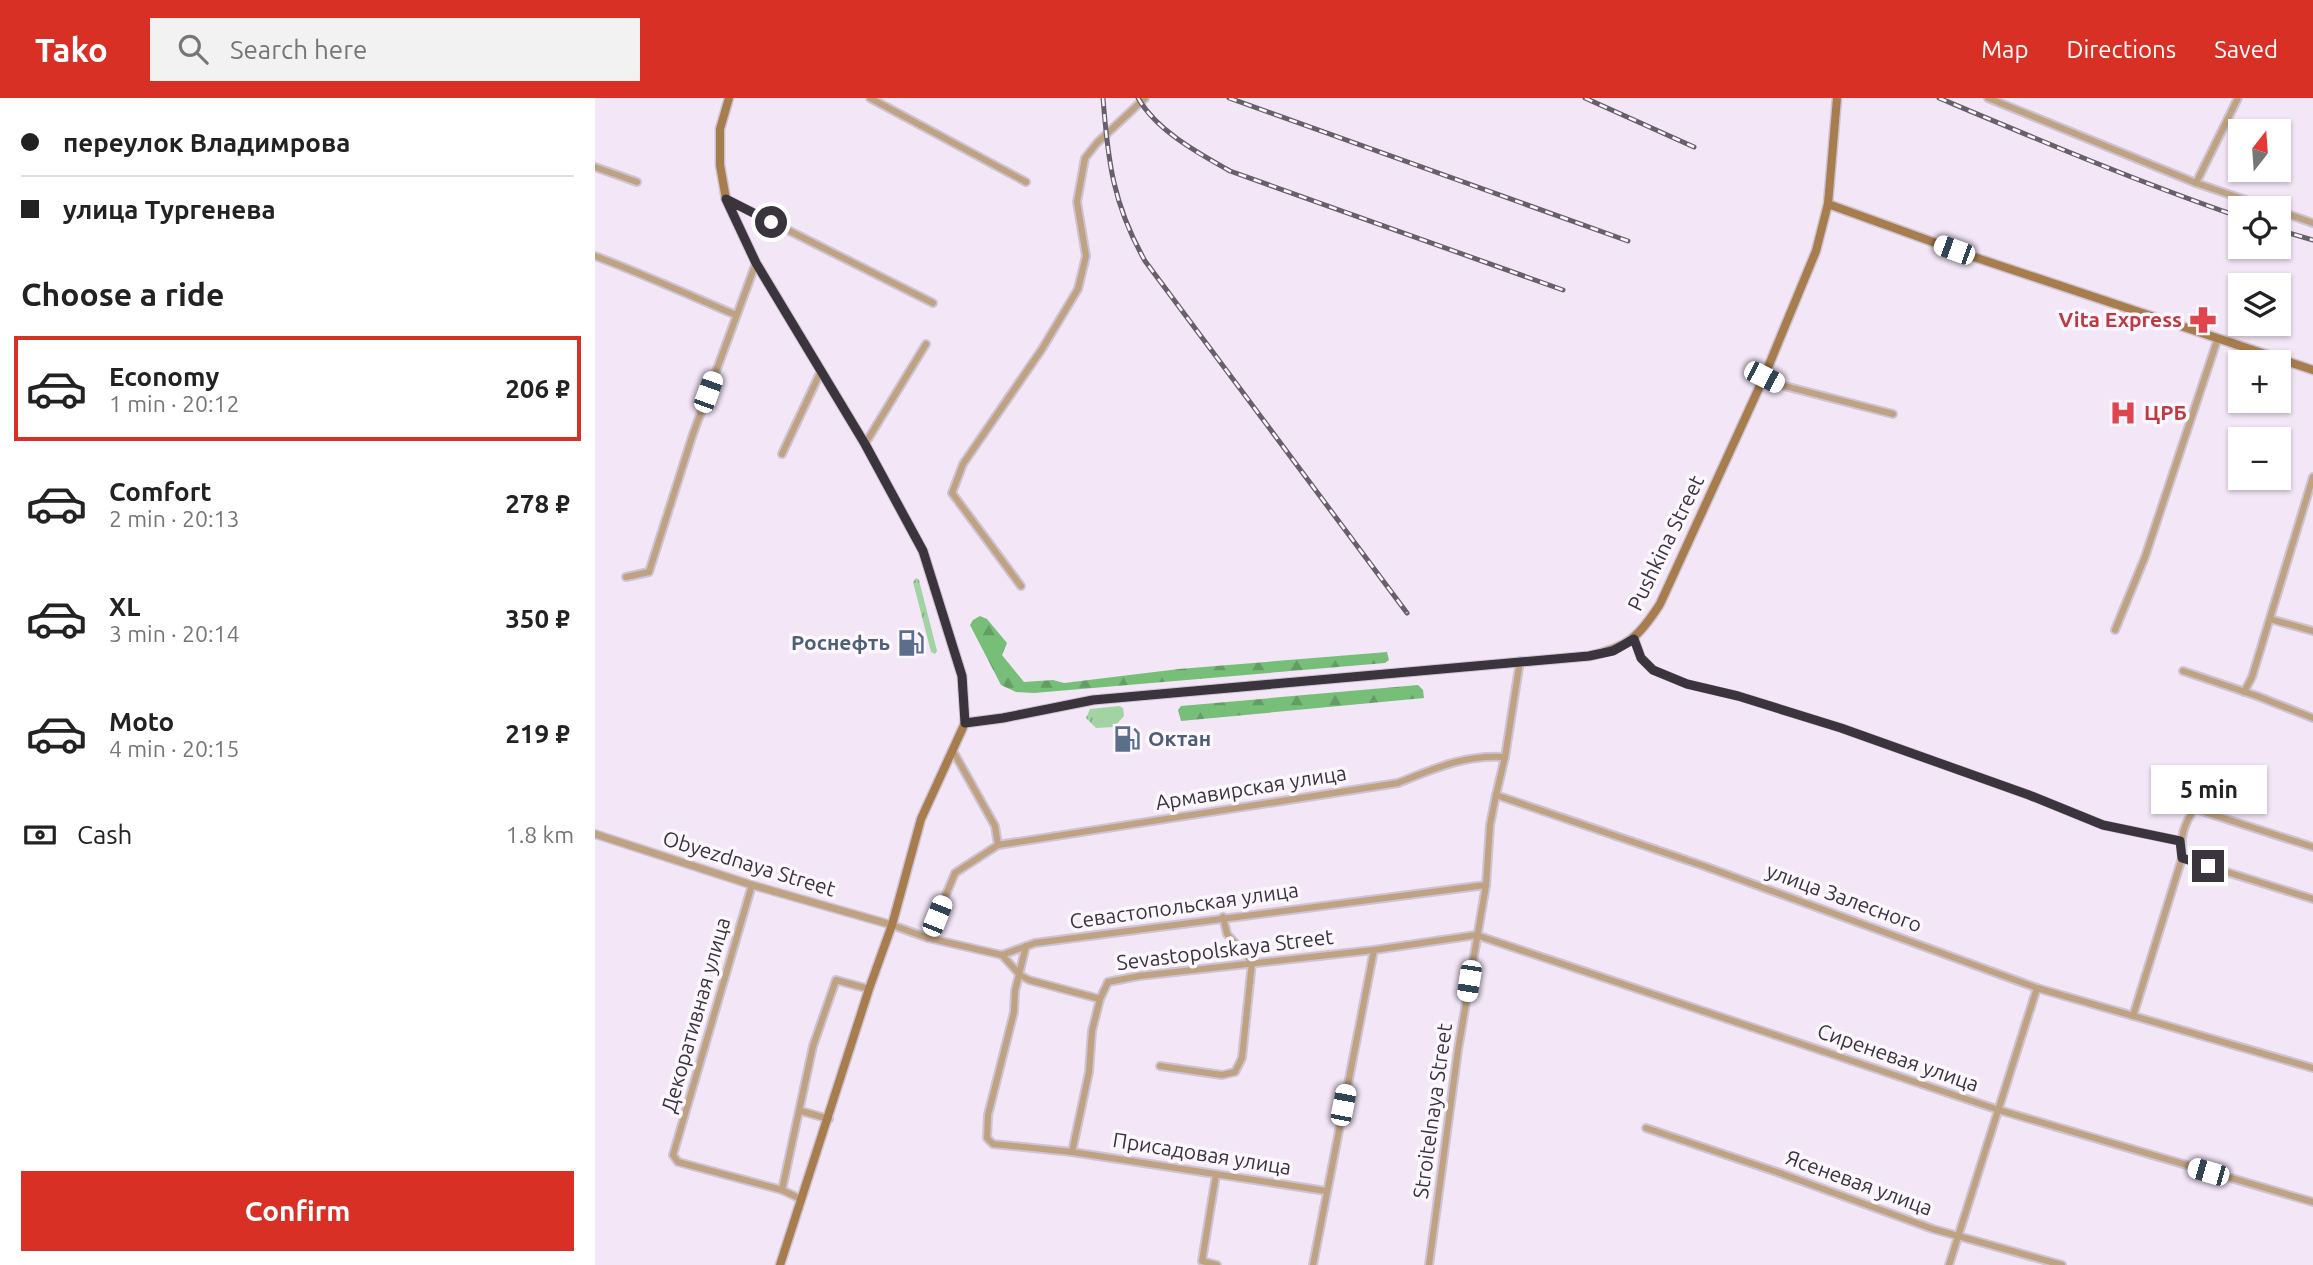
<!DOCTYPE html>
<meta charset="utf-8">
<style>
body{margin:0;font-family:Ubuntu,sans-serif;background:#f2f2f2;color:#222;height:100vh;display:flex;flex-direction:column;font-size:26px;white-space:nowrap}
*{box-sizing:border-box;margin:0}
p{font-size:23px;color:#767676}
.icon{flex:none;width:38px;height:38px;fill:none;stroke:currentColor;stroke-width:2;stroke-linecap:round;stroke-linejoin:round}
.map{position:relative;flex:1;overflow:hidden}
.side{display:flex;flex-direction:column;background:#fff;width:595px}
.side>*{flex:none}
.banner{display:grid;align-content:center;height:154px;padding:0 21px;background:#fff}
.needle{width:46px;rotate:17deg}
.fabs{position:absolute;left:1633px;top:21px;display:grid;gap:14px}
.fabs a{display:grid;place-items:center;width:63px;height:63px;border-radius:0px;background:#fff;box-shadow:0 2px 5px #0004;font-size:35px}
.end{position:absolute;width:32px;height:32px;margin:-16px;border:9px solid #3a353c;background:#fff;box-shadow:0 0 0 4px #fff}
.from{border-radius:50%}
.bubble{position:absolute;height:49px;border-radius:0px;background:#fff;box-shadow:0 2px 5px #0004;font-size:23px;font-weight:700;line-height:49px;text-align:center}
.car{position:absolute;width:21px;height:42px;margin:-21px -10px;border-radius:9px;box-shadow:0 0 5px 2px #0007;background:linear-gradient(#fff 24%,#345 0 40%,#fff 0 76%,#345 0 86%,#fff 0)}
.banner b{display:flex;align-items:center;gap:24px;height:66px;font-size:26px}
.banner b+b{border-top:2px solid #e0e0e0}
.banner i{width:18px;height:18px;background:#222}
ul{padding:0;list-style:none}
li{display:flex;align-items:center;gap:21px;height:105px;margin:0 14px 10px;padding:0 7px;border:4px solid transparent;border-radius:0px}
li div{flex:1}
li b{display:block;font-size:26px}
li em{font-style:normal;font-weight:700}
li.current{border-color:#d93025}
li>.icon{width:63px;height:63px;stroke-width:1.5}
h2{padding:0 21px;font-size:32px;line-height:84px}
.pay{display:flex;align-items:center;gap:18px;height:77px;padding:0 21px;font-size:26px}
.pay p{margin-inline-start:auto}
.cta{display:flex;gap:14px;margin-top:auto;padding:14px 21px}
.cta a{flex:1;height:80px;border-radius:0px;background:#d93025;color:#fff;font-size:28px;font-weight:700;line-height:80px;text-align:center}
header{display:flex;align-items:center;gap:42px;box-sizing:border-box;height:98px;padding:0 35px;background:#d93025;color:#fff}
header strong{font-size:33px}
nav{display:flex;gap:38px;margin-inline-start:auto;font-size:24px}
.search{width:490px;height:63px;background:#f2f2f2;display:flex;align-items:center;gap:18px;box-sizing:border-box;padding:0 24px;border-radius:0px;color:#767676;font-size:26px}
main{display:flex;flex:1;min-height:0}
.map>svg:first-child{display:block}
</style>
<header>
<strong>Tako</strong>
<div class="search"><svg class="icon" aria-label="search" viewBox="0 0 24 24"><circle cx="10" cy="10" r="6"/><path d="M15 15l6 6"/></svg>Search here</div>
<nav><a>Map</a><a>Directions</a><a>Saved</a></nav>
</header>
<main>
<section class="side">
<div class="banner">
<b><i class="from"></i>переулок Владимрова</b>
<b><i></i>улица Тургенева</b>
</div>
<h2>Choose a ride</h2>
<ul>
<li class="current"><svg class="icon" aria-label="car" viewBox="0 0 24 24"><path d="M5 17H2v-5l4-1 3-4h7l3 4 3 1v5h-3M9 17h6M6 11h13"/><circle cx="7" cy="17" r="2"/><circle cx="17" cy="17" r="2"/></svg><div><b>Economy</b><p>1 min · 20:12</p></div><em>206 ₽</em></li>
<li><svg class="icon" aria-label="car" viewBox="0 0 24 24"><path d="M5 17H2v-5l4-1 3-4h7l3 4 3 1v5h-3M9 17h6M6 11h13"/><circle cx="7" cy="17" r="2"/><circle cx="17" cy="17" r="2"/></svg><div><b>Comfort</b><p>2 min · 20:13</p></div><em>278 ₽</em></li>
<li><svg class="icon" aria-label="car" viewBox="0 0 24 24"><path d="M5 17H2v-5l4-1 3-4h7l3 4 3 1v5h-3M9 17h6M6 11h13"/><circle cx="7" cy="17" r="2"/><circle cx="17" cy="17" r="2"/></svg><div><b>XL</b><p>3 min · 20:14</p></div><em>350 ₽</em></li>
<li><svg class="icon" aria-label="car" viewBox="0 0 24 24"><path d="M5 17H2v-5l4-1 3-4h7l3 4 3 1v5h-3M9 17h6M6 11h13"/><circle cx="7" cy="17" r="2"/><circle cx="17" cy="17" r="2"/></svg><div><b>Moto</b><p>4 min · 20:15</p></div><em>219 ₽</em></li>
</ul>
<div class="pay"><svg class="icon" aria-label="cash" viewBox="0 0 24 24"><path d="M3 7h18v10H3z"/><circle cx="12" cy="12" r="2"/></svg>Cash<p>1.8 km</p></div>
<div class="cta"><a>Confirm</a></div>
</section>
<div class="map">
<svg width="1718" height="1167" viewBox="0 0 1718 1167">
<defs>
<pattern id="grass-tufts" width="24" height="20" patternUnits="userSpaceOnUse" patternTransform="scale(1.75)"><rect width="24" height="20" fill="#a2d3a3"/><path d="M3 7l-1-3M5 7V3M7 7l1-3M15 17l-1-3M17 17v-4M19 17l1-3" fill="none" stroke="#85ac86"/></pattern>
<pattern id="forest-firs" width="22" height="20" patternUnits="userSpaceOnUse" patternTransform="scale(1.75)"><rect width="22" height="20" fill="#77bf79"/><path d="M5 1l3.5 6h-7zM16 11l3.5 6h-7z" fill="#639c64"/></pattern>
</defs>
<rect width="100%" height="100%" fill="#f3e6f7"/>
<g fill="url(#grass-tufts)">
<polygon points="321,480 324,482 342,553 340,556 336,554 318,484"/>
<polygon points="524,608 528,610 529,618 519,629 501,630 491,620 495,611"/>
</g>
<g fill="url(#forest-firs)">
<polygon points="385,518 392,521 412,545 407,557 429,584 458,582 469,585 584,571 792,554 794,562 790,565 439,595 421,594 406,587 375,527 378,522"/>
<polygon points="823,587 828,592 829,600 586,623 583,612 586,608"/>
</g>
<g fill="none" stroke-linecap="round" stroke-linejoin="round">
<defs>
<g id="minor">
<polyline points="275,0 431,84"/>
<polyline points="1393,0 1601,85 1674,110"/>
<polyline points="0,69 42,84"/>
<polyline points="1601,85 1643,0"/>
<polyline points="131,101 338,205"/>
<polyline points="1684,113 1718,125"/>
<path d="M0,158C48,176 94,197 141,217"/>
<polyline points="1169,279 1182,286 1298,316"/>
<polyline points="270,346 331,246"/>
<polyline points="187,356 226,273"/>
<polyline points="31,479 54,474 98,336 161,165"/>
<polyline points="426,488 357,395 368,366 447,251 483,191 491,158 482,104 490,60 502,45 550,0"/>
<polyline points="1675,521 1718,533"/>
<polyline points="1520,532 1550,459 1623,240"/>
<polyline points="1039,540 1046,560 1058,572 1092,586 1143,598 1246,630 1434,697 1508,727 1585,743"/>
<polyline points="925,563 910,659 901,697 1109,768 1442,890 1718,970"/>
<polyline points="1588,573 1662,598 1718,620"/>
<polyline points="1649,594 1657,579 1718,379"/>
<path d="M358,653L400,728L403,747L803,685C838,671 871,656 910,659"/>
<polyline points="1587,760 1718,801"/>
<polyline points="157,787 78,1057 83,1064 187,1092 206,1101"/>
<polyline points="297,827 333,840 407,857 440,845 891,787"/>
<polyline points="333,840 360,775 403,747"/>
<polyline points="431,848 420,893 419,914 393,1017 392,1040 398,1046 477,1054 731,1093"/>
<polyline points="407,857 425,877 434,882 505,901 513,884 544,878 779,852 881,837 1404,1012 1718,1104"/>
<path d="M1538,918L1587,760C1585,741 1588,726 1600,711L1718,749"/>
<polyline points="565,968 627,977 640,974 647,960 657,864 632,836 628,819"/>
<polyline points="206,1013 234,1021"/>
<polyline points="1051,1030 1182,1074 1338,1131 1467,1167"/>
<polyline points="477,1054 494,974 497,933 505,901"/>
<polyline points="621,1077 607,1163 622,1167"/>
<polyline points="187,1092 218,948 241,882 274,891"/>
<polyline points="718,1167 779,852"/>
<polyline points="834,1167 863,952 891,787 895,727 901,697"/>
<polyline points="1354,1167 1442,890"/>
</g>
<polyline id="tertiary" points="0,736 157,787 297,827"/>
<g id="secondary">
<polyline points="134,0 125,31 125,67 131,101 161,165 270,346 328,453 367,578 370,625 326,721 297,827 274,891 185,1167"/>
<polyline points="1233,106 1385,161 1718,272"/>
<path d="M370,625L408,620L498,602L994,558C1032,550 1044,539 1065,506L1169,279L1221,153L1233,106L1242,0"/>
</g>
</defs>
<use href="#minor" stroke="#cec3d2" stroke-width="10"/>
<use href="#tertiary" stroke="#cec3d2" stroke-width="10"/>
<use href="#secondary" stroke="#cec3d2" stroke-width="11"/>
<use href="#minor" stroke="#bfa282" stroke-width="6"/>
<use href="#tertiary" stroke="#bfa282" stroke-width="7"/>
<use href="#secondary" stroke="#a87d4d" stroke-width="8"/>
<defs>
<g id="rail">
<path d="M508,0C513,64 518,106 550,163L812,515"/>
<path d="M543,0C562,33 603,55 635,73L968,192"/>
<polyline points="634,0 1033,143"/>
<polyline points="990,0 1099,49"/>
<path d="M1344,0C1444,42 1543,84 1645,119"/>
<polyline points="1684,132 1718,142"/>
</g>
</defs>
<use href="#rail" stroke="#67606a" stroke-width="5"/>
<use href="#rail" stroke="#fcf7fe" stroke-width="2.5" stroke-dasharray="8" stroke-linecap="butt"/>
</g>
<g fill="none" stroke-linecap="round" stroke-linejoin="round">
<polyline stroke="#3a353c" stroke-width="9" points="176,124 131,101 161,165 270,346 328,453 367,578 370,625 408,620 498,602 994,558 1018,553 1039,541 1046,560 1058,572 1092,586 1143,598 1246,630 1434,697 1508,727 1585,743 1587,760 1613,768"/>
</g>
<defs>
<symbol id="pharmacy-bare" viewBox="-9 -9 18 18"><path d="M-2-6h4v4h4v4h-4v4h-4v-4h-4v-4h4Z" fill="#e0444e" stroke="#fcf7fe" stroke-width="2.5" paint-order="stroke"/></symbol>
<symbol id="hospital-bare" viewBox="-9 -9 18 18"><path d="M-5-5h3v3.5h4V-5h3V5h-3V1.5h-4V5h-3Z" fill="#e0444e" stroke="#fcf7fe" stroke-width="2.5" paint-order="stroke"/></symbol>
<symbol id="fuel-bare" viewBox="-9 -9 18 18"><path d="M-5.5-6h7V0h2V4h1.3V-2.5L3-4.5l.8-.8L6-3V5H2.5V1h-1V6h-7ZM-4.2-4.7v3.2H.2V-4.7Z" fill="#5c6f8a" stroke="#fcf7fe" stroke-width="2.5" paint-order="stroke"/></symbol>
</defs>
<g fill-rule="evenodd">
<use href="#pharmacy-bare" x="1589" y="203" width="38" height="38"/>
<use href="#hospital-bare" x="1509" y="296" width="38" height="38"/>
<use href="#fuel-bare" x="297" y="526" width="38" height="38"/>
<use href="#fuel-bare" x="513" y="622" width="38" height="38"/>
</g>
<g text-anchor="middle" stroke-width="7" stroke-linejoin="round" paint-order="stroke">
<g font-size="21" font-weight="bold" fill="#be3a42" stroke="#fcf7fe" text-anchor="end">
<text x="1587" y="229">Vita Express</text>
<text x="1549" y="322" text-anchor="start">ЦРБ</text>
</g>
<g font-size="21" fill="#3a353c" stroke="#fcf7fe">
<text transform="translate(1071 445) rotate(-64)" y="7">Pushkina Street</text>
<text transform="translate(656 690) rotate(-9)" y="7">Армавирская улица</text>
<text transform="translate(154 766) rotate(17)" y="7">Obyezdnaya Street</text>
<text transform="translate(1249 800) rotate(20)" y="7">улица Залесного</text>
<text transform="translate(589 808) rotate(-8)" y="7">Севастопольская улица</text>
<text transform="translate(630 852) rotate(-7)" y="7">Sevastopolskaya Street</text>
<text transform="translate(101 917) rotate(-74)" y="7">Декоративная улица</text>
<text transform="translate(1303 960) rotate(19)" y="7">Сиреневая улица</text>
<text transform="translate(838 1013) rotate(-82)" y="7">Stroitelnaya Street</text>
<text transform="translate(607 1056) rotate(9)" y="7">Присадовая улица</text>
<text transform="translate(1264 1085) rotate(20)" y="7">Ясеневая улица</text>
</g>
<g font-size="21" font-weight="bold" fill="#4e5e75" stroke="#fcf7fe" text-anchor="end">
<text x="295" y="552">Роснефть</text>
<text x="553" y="648" text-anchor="start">Октан</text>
</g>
</g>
</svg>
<div class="fabs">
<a><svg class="needle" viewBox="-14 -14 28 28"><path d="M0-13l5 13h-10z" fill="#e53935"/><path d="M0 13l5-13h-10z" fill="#767676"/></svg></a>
<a><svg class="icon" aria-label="locate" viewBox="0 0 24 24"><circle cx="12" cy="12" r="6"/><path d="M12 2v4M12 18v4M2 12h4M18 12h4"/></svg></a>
<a><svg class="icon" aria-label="layers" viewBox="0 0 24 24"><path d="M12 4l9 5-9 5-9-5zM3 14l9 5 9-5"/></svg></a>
<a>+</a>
<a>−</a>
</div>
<i class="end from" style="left:176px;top:124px"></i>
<i class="end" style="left:1613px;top:768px"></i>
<div class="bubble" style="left:1556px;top:667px;width:116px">5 min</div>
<i class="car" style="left:1359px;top:152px;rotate:290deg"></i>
<i class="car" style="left:1169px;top:279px;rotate:117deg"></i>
<i class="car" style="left:113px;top:294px;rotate:20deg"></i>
<i class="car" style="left:342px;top:818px;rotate:22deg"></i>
<i class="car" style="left:874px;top:883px;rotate:189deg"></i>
<i class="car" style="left:748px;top:1007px;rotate:11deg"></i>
<i class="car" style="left:1613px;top:1074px;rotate:286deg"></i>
</div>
</main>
